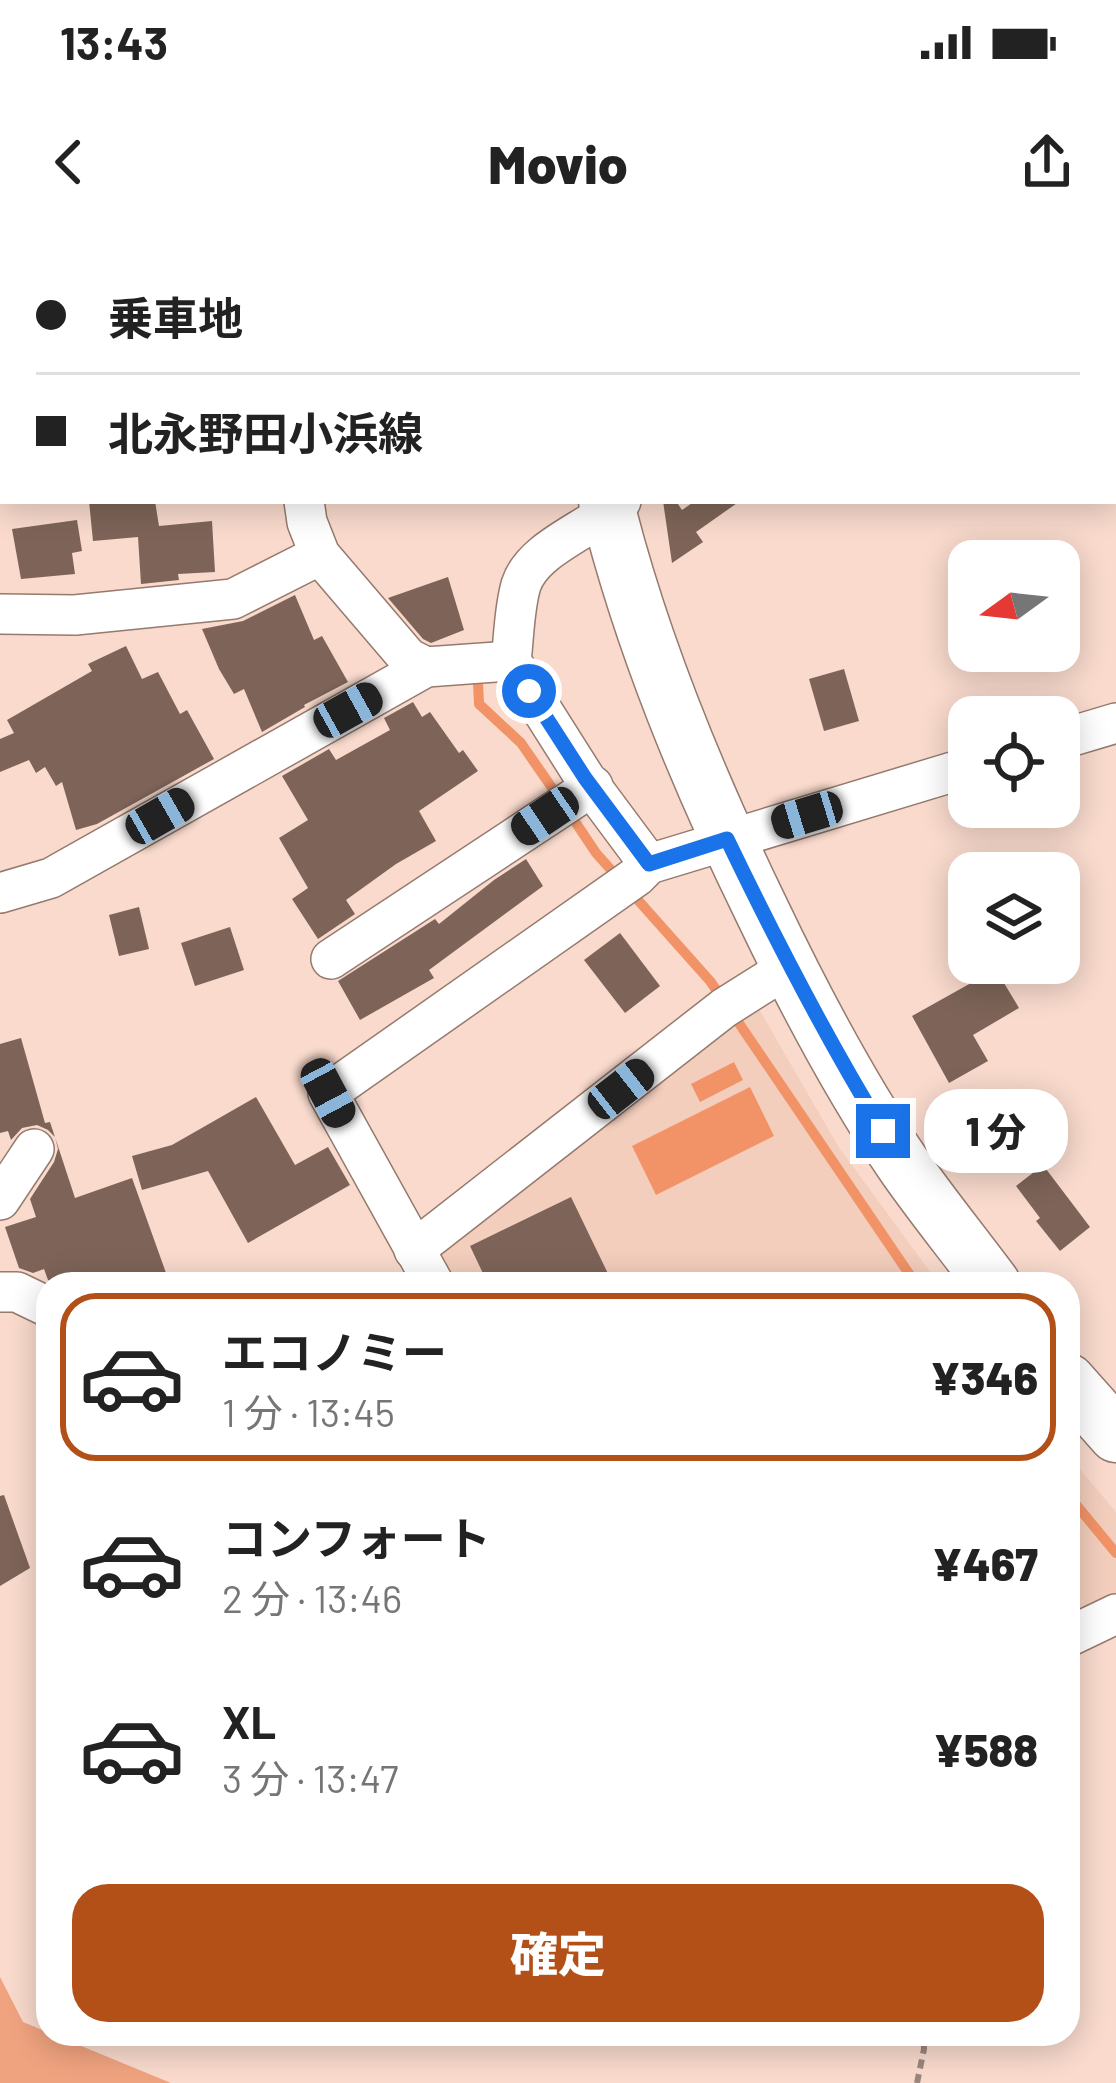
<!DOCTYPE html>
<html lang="ja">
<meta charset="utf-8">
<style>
body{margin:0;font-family:Barlow,"Noto Sans JP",sans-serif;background:#f6f6f6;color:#222;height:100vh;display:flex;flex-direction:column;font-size:45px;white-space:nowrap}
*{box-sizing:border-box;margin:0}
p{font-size:39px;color:#767676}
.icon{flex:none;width:66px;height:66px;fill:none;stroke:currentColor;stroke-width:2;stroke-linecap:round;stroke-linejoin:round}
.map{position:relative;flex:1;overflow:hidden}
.details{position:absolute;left:36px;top:1032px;width:1044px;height:774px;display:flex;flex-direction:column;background:#fff;border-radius:36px;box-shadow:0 6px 30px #0003}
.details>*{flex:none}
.top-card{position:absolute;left:0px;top:0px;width:1116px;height:264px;box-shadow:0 6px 30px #0003;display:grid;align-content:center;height:264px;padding:0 36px;background:#fff}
.needle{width:78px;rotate:255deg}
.tools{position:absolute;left:948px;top:300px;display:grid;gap:24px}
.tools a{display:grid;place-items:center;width:132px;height:132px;border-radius:24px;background:#fff;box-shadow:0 6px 30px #0003;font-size:60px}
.end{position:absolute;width:54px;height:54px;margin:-27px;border:15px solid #1a73e8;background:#fff;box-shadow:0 0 0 6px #fff}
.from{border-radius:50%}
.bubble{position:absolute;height:84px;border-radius:36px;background:#fff;box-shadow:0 6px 30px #0003;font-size:39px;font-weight:800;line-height:84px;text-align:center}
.car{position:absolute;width:36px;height:72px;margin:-36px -18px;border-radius:15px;box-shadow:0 0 9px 3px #0007;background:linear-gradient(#222 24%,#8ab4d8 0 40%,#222 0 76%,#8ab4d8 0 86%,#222 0)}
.top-card b{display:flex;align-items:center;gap:42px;height:114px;font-size:45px}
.top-card b+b{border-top:3px solid #e0e0e0}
.top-card i{width:30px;height:30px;background:#222}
ul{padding:21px 0 0;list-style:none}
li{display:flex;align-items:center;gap:36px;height:168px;margin:0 24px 18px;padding:0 12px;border:6px solid transparent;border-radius:36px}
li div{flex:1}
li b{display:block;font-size:45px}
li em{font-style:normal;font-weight:800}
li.active{border-color:#b35018}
li>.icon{width:108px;height:108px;stroke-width:1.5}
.button{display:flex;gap:24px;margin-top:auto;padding:24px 36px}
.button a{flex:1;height:138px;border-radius:36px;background:#b35018;color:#fff;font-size:48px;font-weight:800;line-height:138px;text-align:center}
.status{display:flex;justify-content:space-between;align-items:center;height:84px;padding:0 60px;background:#fff;direction:ltr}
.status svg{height:33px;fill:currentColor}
header{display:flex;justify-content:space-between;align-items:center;height:156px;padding:0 36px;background:#fff;font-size:54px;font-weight:800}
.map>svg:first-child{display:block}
</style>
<div class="status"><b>13:43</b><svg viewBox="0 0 49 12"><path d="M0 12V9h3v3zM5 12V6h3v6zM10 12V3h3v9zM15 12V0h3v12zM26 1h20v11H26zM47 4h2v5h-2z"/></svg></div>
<header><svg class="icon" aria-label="back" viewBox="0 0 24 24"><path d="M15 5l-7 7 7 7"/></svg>Movio<svg class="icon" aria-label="share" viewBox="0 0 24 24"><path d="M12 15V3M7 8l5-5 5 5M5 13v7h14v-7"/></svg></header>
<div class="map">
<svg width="1116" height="1843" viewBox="0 0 1116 1843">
<rect width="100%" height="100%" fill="#f9dacd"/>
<g fill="#f3cebd">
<polygon points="752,757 838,906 939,1044 454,1044 433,1006"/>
<polygon points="1068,1215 1116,1272 1116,1366 1068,1388"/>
</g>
<polygon fill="#f0a37f" points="0,1737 23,1782 171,1843 0,1843"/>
<g fill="#f29367">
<polygon points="734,822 743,840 700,862 691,844"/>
<polygon points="750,847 774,896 656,955 632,906"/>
</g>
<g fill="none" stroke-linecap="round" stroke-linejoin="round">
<g stroke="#f29367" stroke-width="10">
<polyline points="478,443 479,464 521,503 559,558"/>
<polyline points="570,574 596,613 710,741 722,758"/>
<polyline points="732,773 916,1044"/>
<polyline points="1068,1255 1116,1313"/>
</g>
</g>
<g fill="#7e6458">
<polygon points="89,261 155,261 159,286 212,281 215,332 178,334 179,340 141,344 138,297 93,301"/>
<polygon points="663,261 676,261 682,270 695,261 740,261 696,292 703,302 672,323"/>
<polygon points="77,280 82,311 72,313 75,334 21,339 12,289"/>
<polygon points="448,337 464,390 431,403 423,399 388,358"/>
<polygon points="295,355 314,400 322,396 348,442 304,465 305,467 262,492 244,449 234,454 219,429 202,389 243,381"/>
<polygon points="126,406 142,439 158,432 180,474 187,470 214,519 97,584 76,590 62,542 56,546 45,527 36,533 29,520 0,532 0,499 14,493 7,480 92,431 88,424"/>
<polygon points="844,429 859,481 824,491 809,439"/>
<polygon points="413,462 422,477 430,472 459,513 463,510 478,531 419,571 436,601 396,624 346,660 355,674 318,699 292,659 308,648 279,598 308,580 282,536 329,509 336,520 390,490 384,478"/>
<polygon points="526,619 543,646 429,730 434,738 360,780 338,741 435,679 439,684 494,640"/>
<polygon points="139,667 149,709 119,716 109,675"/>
<polygon points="230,687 244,730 195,746 181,703"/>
<polygon points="620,693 660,746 625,773 584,720"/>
<polygon points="959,723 992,723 1019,768 973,795 988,821 949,843 912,776 971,743"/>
<polygon points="21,798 45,883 50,882 75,958 132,938 170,1044 56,1044 48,1040 44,1029 33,1033 19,1028 5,987 36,977 30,959 54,922 58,909 55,897 48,890 37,885 22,888 11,900 8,891 0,893 0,804"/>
<polygon points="256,857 295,925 328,907 350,945 248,1003 208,931 142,950 132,916 172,905"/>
<polygon points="1043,925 1090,987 1060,1011 1036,981 1040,978 1016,946"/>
<polygon points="571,957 613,1044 488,1044 470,1006"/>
<polygon points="4,1255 30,1328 0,1346 0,1256"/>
</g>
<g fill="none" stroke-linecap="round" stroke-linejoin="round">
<defs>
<g id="street">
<polyline points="272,0 272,3"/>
<polyline points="816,0 817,3"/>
<polyline points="0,125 3,125"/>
<polyline points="304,261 307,282 320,315 408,418 426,427"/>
<path d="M621,261C593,289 533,307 521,345C514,369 514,397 511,421L585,538L649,624"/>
<polyline points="0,374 75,375 233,359 320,315"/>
<polyline points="1059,500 1116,483"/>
<polyline points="0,653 51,638 426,427 511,421"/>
<polyline points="331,719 593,546"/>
<polyline points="0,960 34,909"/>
<polyline points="414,1010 724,768 789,727"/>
<polyline points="434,1044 328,853 637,636 649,624 969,527"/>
<polyline points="0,1052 17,1052 48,1067"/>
<polyline points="1068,1397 1116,1374"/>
</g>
<g id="secondary">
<polyline points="541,0 542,3"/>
<path d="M606,261C641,403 698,540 762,671C804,759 850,847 905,927C933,967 964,1005 993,1044"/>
<polyline points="1068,1141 1116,1195"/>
</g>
</defs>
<use href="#street" stroke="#957a6e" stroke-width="42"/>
<use href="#secondary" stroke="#957a6e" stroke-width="57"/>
<polyline stroke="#9b857c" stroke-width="6" stroke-dasharray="9 6" stroke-linecap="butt" points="917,1843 924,1809 923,1794"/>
<use href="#street" stroke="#fff" stroke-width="39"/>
<use href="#secondary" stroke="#fff" stroke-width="54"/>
</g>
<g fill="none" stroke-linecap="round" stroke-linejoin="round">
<path stroke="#1a73e8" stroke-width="15" d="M529,451L585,538L649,624L727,599C775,699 825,796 883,891"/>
</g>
</svg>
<div class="tools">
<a><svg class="needle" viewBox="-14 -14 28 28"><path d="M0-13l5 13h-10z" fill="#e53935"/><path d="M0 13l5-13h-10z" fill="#767676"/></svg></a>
<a><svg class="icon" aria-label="locate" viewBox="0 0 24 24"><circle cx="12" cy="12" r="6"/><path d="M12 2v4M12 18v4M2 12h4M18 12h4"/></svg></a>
<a><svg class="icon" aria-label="layers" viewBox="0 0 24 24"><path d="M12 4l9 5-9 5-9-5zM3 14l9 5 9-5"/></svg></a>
</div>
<i class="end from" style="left:529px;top:451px"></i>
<i class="end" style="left:883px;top:891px"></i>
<div class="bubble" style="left:924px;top:849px;width:144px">1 分</div>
<i class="car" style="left:348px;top:470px;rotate:61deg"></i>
<i class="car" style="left:807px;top:575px;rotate:253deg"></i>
<i class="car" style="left:160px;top:576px;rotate:60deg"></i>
<i class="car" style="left:545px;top:576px;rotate:236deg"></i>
<i class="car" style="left:621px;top:849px;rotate:52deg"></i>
<i class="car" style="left:328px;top:853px;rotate:152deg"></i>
<div class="top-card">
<b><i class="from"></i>乗車地</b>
<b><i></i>北永野田小浜線</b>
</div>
<section class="details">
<ul>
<li class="active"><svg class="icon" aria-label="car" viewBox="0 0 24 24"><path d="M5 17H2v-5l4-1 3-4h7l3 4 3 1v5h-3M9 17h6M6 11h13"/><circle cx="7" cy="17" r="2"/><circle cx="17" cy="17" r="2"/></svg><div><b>エコノミー</b><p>1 分 · 13:45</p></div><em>¥346</em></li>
<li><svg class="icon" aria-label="car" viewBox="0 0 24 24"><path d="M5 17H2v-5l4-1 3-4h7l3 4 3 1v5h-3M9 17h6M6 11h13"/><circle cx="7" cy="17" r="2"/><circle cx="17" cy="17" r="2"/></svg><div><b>コンフォート</b><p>2 分 · 13:46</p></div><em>¥467</em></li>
<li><svg class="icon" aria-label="car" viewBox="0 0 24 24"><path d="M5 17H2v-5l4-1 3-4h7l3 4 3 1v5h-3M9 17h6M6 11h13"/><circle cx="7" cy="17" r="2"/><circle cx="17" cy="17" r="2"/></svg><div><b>XL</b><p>3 分 · 13:47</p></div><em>¥588</em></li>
</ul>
<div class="button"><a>確定</a></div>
</section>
</div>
